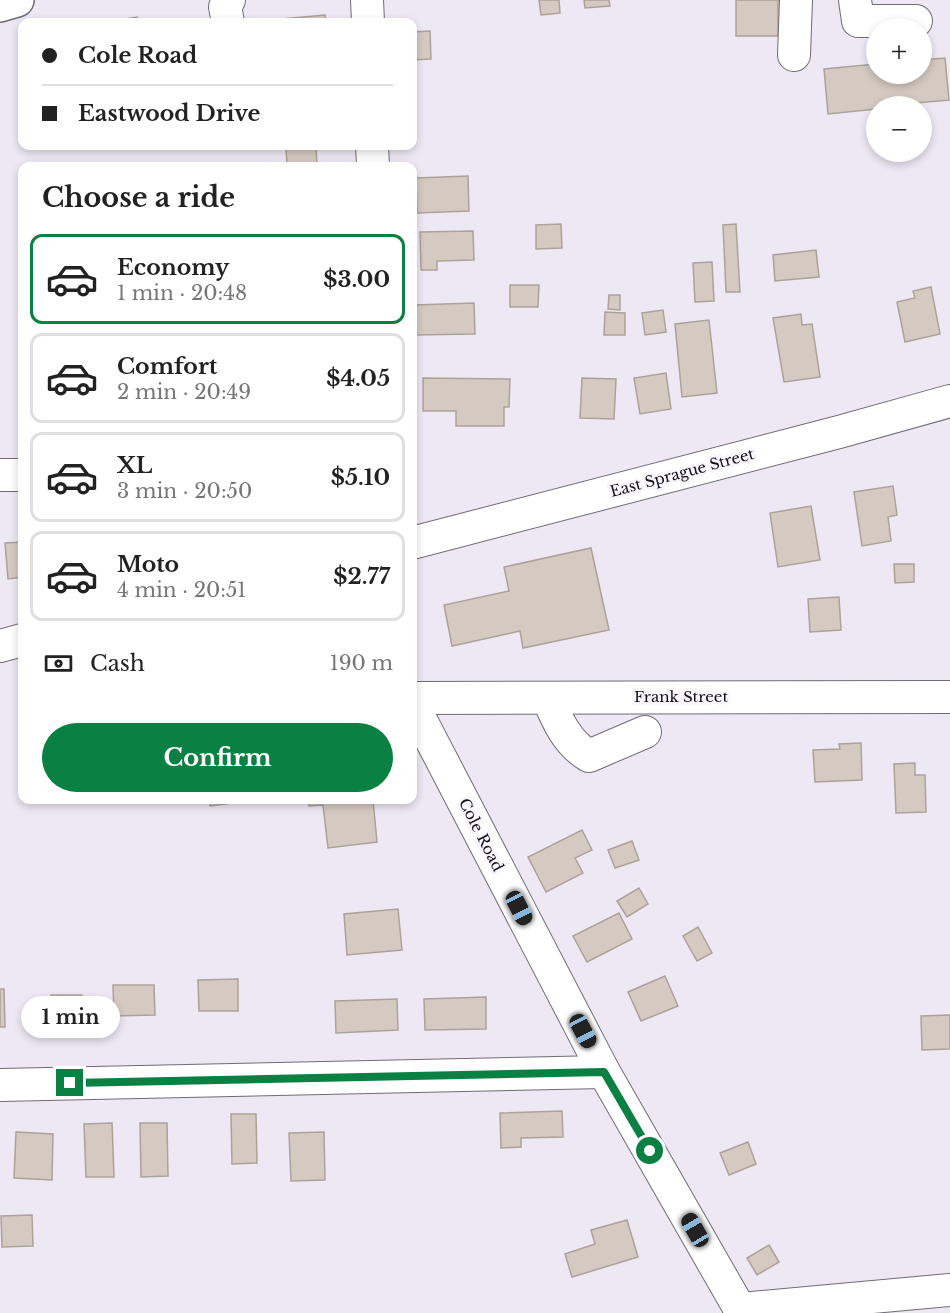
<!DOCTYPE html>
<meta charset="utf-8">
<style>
body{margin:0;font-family:"Libre Baskerville",serif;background:#f6f6f6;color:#222;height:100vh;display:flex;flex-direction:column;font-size:22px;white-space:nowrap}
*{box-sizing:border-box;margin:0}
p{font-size:20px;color:#767676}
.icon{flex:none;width:33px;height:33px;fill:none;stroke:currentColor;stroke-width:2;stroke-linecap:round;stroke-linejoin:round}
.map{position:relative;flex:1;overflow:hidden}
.panel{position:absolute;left:18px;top:162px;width:399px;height:642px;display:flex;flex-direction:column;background:#fff;border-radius:12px;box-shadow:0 3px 9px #0003}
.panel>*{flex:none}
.hud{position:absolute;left:18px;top:18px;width:399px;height:132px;border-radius:12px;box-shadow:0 3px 9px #0003;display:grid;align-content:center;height:132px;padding:0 24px;background:#fff}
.controls{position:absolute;left:866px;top:18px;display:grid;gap:12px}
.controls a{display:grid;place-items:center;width:66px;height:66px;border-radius:50%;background:#fff;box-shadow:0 3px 9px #0003;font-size:30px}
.end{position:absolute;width:27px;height:27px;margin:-14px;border:8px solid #0b8043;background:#fff;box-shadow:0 0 0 3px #fff}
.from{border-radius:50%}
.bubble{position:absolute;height:42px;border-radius:21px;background:#fff;box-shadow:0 3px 9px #0003;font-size:20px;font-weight:700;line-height:42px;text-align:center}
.car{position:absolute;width:18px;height:36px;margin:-18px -9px;border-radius:8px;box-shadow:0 0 4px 2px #0007;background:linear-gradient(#222 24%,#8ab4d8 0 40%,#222 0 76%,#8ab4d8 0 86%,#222 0)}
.hud b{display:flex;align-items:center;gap:21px;height:57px;font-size:22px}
.hud b+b{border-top:2px solid #e0e0e0}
.hud i{width:15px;height:15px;background:#222}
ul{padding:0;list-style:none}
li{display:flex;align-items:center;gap:18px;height:90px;margin:0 12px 9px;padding:0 12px;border:3px solid #e0e0e0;border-radius:12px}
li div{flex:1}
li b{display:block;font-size:22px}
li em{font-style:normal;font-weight:700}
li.active{border-color:#0b8043}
li>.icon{width:54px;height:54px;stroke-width:1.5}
h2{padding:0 24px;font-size:27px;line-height:72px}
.pay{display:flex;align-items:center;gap:15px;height:66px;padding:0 24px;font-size:22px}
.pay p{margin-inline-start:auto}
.cta{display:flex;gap:12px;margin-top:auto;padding:12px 24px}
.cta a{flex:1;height:69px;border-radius:36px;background:#0b8043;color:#fff;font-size:24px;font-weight:700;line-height:69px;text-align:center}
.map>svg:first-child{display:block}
</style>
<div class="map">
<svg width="950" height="1313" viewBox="0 0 950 1313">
<rect width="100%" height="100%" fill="#ede8f4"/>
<g fill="#d5cac2" stroke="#ada29a" stroke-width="1.5">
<polygon points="539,0 559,0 560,13 541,15"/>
<polygon points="584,0 609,0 610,6 585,8"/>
<rect x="736" y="0" width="42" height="36"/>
<polygon points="325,15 326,22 272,22 271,20"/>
<polygon points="137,17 138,22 114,22 113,21"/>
<polygon points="430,31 431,59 412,60 412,32"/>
<polygon points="945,58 949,100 916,103 917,106 876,106 876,109 828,114 824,69 876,64 876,74 921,74 921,60"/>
<polygon points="286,146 316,146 317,166 287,166"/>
<polygon points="468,176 469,211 417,213 416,178"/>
<polygon points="561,224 562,248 536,249 536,225"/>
<polygon points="736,224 740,292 726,292 723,225"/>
<polygon points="473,231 474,260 437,261 437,270 421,270 420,232"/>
<polygon points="816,250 819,277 775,281 773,255"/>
<polygon points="712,262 714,301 695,302 693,263"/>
<polygon points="510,285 539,285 538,307 510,307"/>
<polygon points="931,287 940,334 905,342 897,302 915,298 913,291"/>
<polygon points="609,295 620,295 620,310 608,309"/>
<polygon points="474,303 475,334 415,335 414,305"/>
<polygon points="663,310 666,332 645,335 642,313"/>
<polygon points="605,312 625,313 625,335 604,335"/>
<polygon points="801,314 802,325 812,324 820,377 784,382 773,318"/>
<polygon points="709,320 717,393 682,397 675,324"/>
<polygon points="666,373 671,409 640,414 634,378"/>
<polygon points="423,378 510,379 509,407 504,407 504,426 456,426 456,411 423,411"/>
<polygon points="582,378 616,379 614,419 580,418"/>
<polygon points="893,486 897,515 888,517 891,541 862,546 854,492"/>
<polygon points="811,506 820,560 778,567 770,513"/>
<polygon points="22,542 22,577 8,579 5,543"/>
<polygon points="591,548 609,630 523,648 520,631 452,646 444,605 509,591 504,567"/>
<polygon points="894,564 914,564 914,582 895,583"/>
<polygon points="839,597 841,630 810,632 808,599"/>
<polygon points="861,743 862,780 815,782 813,750 840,749 839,744"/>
<polygon points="915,763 915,775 925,775 926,812 896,813 894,764"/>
<polygon points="210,800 256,800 210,806"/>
<polygon points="308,800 373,800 377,842 328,848 323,805 309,806"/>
<polygon points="582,830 592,850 575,858 583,873 546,892 528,857"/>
<polygon points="632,841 639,860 615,868 608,850"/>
<polygon points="639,888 648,904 627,917 617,901"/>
<polygon points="398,909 402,950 347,955 344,914"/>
<polygon points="619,913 632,939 587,962 573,936"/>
<polygon points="698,927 712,953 697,961 683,936"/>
<polygon points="665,976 678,1006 641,1021 628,992"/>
<polygon points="238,979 238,1011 199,1011 198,980"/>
<polygon points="113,985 154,985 155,1015 114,1016"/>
<polygon points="0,989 4,989 5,1027 0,1027"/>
<polygon points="51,995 82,995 83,1032 52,1033"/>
<polygon points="486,997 486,1029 425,1030 424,999"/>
<polygon points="397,999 398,1030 336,1033 335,1001"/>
<polygon points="950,1015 950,1049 922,1050 921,1016"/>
<polygon points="562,1111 563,1137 521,1138 521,1147 501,1148 500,1113"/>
<polygon points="231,1114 256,1114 257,1163 232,1164"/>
<polygon points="112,1123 114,1177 86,1177 84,1124"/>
<polygon points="140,1123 167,1123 168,1176 141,1177"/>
<polygon points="16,1132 53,1134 52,1180 14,1178"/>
<polygon points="324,1132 325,1180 291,1181 289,1133"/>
<polygon points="748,1142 756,1164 729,1175 720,1153"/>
<polygon points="32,1215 33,1246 2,1247 1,1216"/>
<polygon points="627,1220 638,1257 572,1277 565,1254 595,1244 591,1230"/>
<polygon points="769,1245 779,1262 757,1275 747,1258"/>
</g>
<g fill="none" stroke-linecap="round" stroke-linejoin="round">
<defs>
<g id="minor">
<polyline points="367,0 368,22"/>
<polyline points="855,0 858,21 916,21"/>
<polyline points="228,22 225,7 229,0"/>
<polyline points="794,55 796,0"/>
<polyline points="372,146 373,166"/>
<polyline points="0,475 22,475"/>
<polyline points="412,543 839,432 950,401"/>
<polyline points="0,646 22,640"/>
<polyline points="412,698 950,697"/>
<path d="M548,698C557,720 567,743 589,756L645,732"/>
<polyline points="412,703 604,1072 742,1313"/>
<polyline points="0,1085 604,1072"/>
<polyline points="740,1309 950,1290"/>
</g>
<polyline id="major" points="0,5 17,0"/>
</defs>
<use href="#minor" stroke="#706c76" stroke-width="34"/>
<use href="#major" stroke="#706c76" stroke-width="36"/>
<use href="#minor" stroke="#fff" stroke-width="32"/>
<use href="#major" stroke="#fff" stroke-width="33"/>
</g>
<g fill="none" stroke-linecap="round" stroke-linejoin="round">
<polyline stroke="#0b8043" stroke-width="8" points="70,1083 604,1072 650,1151"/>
</g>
<g text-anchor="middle" stroke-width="6" stroke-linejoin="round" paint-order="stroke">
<g font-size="15" fill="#121014" stroke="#faf6ff">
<text transform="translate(682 473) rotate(-15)" y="5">East Sprague Street</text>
<text x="681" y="702">Frank Street</text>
<text transform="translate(481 835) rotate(63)" y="5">Cole Road</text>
</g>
</g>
</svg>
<div class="controls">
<a>+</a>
<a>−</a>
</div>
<i class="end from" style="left:650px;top:1151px"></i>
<i class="end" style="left:70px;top:1083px"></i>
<div class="bubble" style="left:21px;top:996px;width:99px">1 min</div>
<i class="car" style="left:519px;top:908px;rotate:153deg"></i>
<i class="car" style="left:583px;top:1031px;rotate:152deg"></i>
<i class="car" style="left:695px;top:1230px;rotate:330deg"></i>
<div class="hud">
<b><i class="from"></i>Cole Road</b>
<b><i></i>Eastwood Drive</b>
</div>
<section class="panel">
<h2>Choose a ride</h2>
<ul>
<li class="active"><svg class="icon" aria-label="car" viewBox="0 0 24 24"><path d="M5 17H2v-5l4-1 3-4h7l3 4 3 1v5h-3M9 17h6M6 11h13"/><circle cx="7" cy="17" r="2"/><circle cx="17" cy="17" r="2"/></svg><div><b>Economy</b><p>1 min · 20:48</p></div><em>$3.00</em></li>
<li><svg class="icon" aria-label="car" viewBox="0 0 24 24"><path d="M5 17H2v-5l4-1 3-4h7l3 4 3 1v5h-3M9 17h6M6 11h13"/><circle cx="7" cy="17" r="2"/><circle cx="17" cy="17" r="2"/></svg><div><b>Comfort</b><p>2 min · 20:49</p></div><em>$4.05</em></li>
<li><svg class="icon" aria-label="car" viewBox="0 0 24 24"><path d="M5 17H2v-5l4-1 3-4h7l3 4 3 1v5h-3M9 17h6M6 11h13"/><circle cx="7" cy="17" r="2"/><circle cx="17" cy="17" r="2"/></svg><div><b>XL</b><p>3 min · 20:50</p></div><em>$5.10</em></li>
<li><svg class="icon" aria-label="car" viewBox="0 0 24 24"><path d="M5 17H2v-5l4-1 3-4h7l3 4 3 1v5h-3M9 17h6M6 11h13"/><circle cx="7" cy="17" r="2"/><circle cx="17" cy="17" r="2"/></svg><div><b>Moto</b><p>4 min · 20:51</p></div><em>$2.77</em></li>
</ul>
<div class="pay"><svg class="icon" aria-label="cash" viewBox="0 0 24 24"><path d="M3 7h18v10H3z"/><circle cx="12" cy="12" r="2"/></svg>Cash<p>190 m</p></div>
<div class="cta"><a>Confirm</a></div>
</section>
</div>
